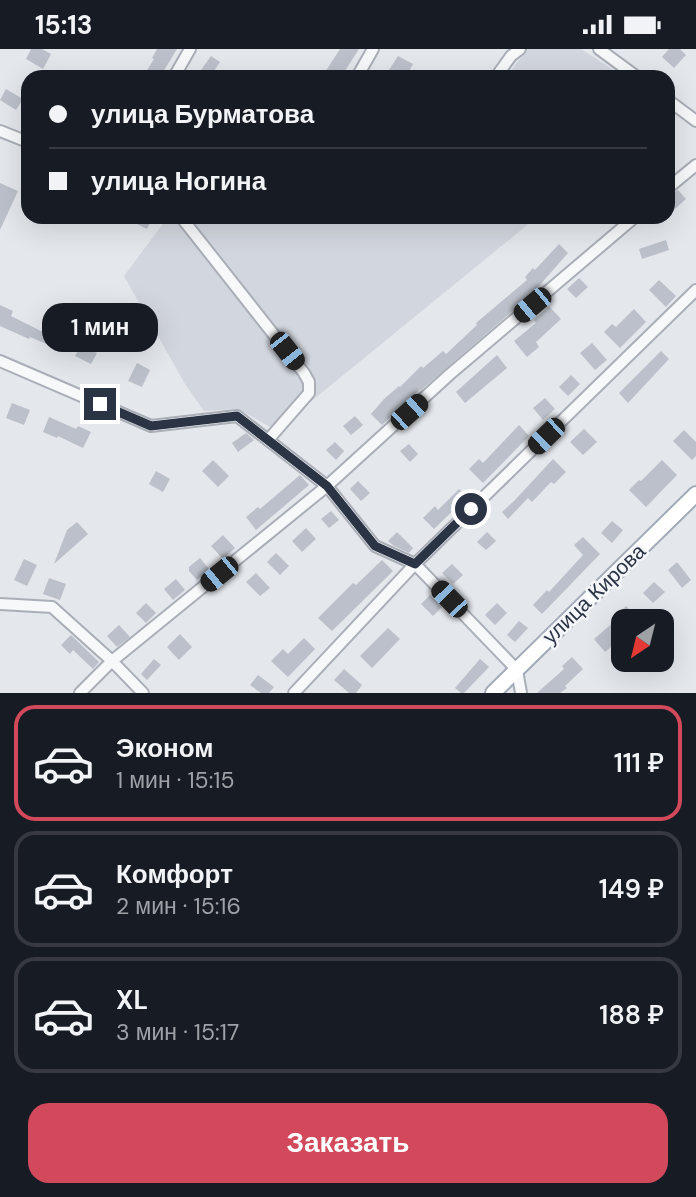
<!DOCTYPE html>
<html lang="ru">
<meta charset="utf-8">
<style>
body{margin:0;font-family:"DM Sans",sans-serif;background:#20242c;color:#f1f3f6;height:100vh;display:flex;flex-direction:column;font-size:26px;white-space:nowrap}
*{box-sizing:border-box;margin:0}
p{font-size:23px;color:#9ea1a6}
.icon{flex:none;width:38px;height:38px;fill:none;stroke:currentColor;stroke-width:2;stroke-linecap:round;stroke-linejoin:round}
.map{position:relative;height:644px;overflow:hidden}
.sheet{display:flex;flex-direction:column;background:#171b24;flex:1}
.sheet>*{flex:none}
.top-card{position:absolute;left:21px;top:21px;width:654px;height:154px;border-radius:21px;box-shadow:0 7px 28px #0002;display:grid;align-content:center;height:154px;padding:0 28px;background:#171b24}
.needle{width:46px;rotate:215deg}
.controls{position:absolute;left:611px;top:560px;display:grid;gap:14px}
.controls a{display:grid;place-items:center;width:63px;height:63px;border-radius:14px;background:#171b24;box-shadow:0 7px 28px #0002;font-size:35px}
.end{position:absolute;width:32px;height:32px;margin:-16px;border:9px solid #2b3445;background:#fff;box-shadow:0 0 0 4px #fff}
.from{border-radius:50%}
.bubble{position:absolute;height:49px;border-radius:21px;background:#171b24;box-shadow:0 7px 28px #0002;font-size:23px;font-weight:600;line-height:49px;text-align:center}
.car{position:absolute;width:21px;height:42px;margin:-21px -10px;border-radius:9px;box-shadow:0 0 5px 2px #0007;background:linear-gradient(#222 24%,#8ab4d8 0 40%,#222 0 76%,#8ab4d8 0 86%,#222 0)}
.top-card b{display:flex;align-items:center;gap:24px;height:66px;font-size:26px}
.top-card b+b{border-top:2px solid #363941}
.top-card i{width:18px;height:18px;background:#f1f3f6}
ul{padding:12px 0 0;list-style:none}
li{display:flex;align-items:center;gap:21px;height:116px;margin:0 14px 10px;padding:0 14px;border:4px solid #363941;border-radius:21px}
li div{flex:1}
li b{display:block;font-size:26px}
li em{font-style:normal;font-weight:600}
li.active{border-color:#d1495b}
li>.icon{width:63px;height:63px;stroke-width:1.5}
.button{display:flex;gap:14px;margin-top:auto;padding:14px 28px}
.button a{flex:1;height:80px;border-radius:21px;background:#d1495b;color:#fff;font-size:28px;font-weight:600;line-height:80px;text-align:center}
.status{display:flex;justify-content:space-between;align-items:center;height:49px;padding:0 35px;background:#171b24;direction:ltr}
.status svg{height:19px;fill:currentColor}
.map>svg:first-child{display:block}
</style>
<div class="status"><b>15:13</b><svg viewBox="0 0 49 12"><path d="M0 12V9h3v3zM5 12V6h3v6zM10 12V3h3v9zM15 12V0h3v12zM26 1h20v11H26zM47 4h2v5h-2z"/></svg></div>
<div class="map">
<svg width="696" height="644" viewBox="0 0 696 644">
<rect width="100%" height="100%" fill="#e4e7ec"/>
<g fill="#d2d6de">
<polygon points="528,0 581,0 624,28 506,28"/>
<polygon points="168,168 537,168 276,381 238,360 204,362 185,335 124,227"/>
</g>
<g fill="#bbc0ca">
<polygon points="31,0 42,0 51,5 43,20 26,10"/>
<polygon points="157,0 177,0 160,28 143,28 154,10 152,9"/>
<polygon points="340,0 359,0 341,28 322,28"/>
<polygon points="669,0 680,0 686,6 674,19 662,8"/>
<polygon points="211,7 220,13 210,28 204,28 199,24"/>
<polygon points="398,7 413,15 406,28 402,28 389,21"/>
<polygon points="6,40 23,50 16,61 0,51"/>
<polygon points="0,134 18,142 0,181"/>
<polygon points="678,141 686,150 668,166 668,147"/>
<polygon points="123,168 153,168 147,180"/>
<polygon points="666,191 669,201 642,210 639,200"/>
<polygon points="559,195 568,204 531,246 421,341 420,340 382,376 371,365 384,350 399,337 400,338 421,317 423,319 443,302 446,305 477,276 476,274 527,231 525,228 533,219 535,221"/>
<polygon points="579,229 588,238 576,249 567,240"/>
<polygon points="659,231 676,247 666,258 649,241"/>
<polygon points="0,256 13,262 11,267 45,284 47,279 67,288 61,300 58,300 30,288 29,290 0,277"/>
<polygon points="549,257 561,270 536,293 539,298 527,308 514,292 536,274 534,271"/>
<polygon points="634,260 646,273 620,299 604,283 612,275 616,278"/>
<polygon points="592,294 607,311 595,321 580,304"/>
<polygon points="81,296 97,304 91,315 75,307"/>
<polygon points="661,302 669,310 628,354 619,344"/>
<polygon points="497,306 507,319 465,354 456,343"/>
<polygon points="137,314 150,321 142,338 128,332"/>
<polygon points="571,326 580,335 568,347 559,338"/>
<polygon points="545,349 555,360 543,371 533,359"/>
<polygon points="12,354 30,361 24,376 6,369"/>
<polygon points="355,367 363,376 351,386 343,377"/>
<polygon points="49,368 76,380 78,377 91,383 83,399 58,387 57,389 43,383"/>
<polygon points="519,376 529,387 483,434 469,420 479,410 483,414"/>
<polygon points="584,380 597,393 583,406 570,393"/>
<polygon points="684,381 696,393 696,407 692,411 673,392"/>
<polygon points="246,384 254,391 238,403 232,394"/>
<polygon points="335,393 344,402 336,411 326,401"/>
<polygon points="409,395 418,405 410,413 400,402"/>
<polygon points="553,410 566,423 554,435 551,433 532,453 528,449 508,470 502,463 514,452"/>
<polygon points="213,411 229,427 218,438 202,422"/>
<polygon points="662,411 677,426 646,458 629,441 639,431 641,432"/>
<polygon points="156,422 170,430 163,443 149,435"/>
<polygon points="300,426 309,436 256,481 246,468 258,458 260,460"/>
<polygon points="358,432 370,444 361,452 350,440"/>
<polygon points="459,440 467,448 434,480 423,469 435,457 438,461"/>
<polygon points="331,462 339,471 329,479 321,470"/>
<polygon points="612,472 623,481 612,494 601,484"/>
<polygon points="77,473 88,485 54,515 67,481"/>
<polygon points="306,479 316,490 302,503 292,492"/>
<polygon points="397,483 413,499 409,504 394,497 388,492"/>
<polygon points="487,483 496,492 486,501 477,493"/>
<polygon points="223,486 235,499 223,510 211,497"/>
<polygon points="583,488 600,505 542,565 533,556 547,541 549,543 583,506 574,496"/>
<polygon points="276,504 289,517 280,526 267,513"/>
<polygon points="200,509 209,520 197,531 189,522 189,518"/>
<polygon points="24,510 37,516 27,537 14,531"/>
<polygon points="382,511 393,522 332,582 318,569 353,534 356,536"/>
<polygon points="677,513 691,531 682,539 668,521"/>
<polygon points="452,515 463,526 453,535 442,524"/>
<polygon points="256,524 270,539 260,547 246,533"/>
<polygon points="49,529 66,535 60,551 43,545"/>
<polygon points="176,530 185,541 173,551 164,540"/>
<polygon points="654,533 665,543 653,554 643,544"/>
<polygon points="430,546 442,558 433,567 421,555"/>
<polygon points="146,554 156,564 146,574 136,564"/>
<polygon points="497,554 507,564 495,576 485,566"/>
<polygon points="626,557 642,572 623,572 623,588 605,603 594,590 615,572 611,572"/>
<polygon points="519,572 528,579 515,593 507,586"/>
<polygon points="119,576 130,588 117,598 107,587"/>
<polygon points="388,579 400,590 372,619 360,607"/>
<polygon points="180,585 192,598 179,611 167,598"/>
<polygon points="71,586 99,613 93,620 73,601 70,605 61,596"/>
<polygon points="304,589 315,600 288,628 271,612 283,600 288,605"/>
<polygon points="572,608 583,620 565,637 567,639 560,644 537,644 564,620 562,617"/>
<polygon points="154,610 161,616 147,631 141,625"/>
<polygon points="480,610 489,618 464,644 461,644 455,639"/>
<polygon points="344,620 362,636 356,644 349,644 334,631"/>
<polygon points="258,626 274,638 269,644 261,644 250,636"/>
</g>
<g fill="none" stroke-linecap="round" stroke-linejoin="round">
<defs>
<g id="minor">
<polyline points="599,0 637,28"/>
<polyline points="174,28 190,0"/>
<polyline points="357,28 373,0"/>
<polyline points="496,28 511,7 520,0"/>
<polyline points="668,51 696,72"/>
<polyline points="0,82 28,93"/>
<polyline points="668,139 696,116"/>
<polyline points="181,168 304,324 309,333 309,344 268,391"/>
<polyline points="0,312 151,377 237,367 327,437 375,497 415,515 517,621 521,644"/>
<polyline points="0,555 52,558 112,612 143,644"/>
<polyline points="80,644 112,612 327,437 449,326 635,168"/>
<polyline points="294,644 415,515 696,241"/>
</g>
<polyline id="major" points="493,644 696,445"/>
</defs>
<use href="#minor" stroke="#a9aeb7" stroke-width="14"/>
<use href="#major" stroke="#a3abb8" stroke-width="18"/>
<use href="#minor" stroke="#f7f8fa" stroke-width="10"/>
<use href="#major" stroke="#fff" stroke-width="14"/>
</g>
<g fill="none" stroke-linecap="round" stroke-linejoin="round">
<polyline stroke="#2b3445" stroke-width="9" points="100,355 151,377 237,367 327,437 375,497 415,515 471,460"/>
</g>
<g text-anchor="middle" stroke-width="5" stroke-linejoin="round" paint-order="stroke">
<g font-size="21" fill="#2b3445" stroke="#f4f6f9">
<text transform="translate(594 545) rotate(-44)" y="7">улица Кирова</text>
</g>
</g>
</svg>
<div class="controls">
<a><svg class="needle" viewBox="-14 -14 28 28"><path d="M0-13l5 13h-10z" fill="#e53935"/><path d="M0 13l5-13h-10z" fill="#9ea1a6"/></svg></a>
</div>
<i class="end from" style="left:471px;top:460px"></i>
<i class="end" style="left:100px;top:355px"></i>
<div class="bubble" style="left:42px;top:254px;width:116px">1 мин</div>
<i class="car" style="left:532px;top:256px;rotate:230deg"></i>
<i class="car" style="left:287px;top:302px;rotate:142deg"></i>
<i class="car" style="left:409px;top:363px;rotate:48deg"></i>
<i class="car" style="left:546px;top:387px;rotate:226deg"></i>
<i class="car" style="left:219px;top:525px;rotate:231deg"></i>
<i class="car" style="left:449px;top:550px;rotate:316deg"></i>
<div class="top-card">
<b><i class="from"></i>улица Бурматова</b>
<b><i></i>улица Ногина</b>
</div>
</div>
<section class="sheet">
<ul>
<li class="active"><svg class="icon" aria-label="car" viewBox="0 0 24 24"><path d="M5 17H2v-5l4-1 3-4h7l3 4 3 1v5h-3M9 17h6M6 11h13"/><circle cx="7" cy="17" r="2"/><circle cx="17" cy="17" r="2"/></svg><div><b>Эконом</b><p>1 мин · 15:15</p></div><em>111 ₽</em></li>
<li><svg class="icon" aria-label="car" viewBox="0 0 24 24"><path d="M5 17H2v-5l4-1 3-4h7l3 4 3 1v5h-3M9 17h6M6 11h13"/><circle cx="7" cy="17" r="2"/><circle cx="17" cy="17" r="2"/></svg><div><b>Комфорт</b><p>2 мин · 15:16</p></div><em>149 ₽</em></li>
<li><svg class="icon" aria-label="car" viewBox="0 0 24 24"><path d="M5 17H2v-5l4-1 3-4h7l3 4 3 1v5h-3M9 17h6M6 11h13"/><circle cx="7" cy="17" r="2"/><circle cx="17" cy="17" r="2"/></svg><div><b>XL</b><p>3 мин · 15:17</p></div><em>188 ₽</em></li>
</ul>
<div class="button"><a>Заказать</a></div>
</section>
